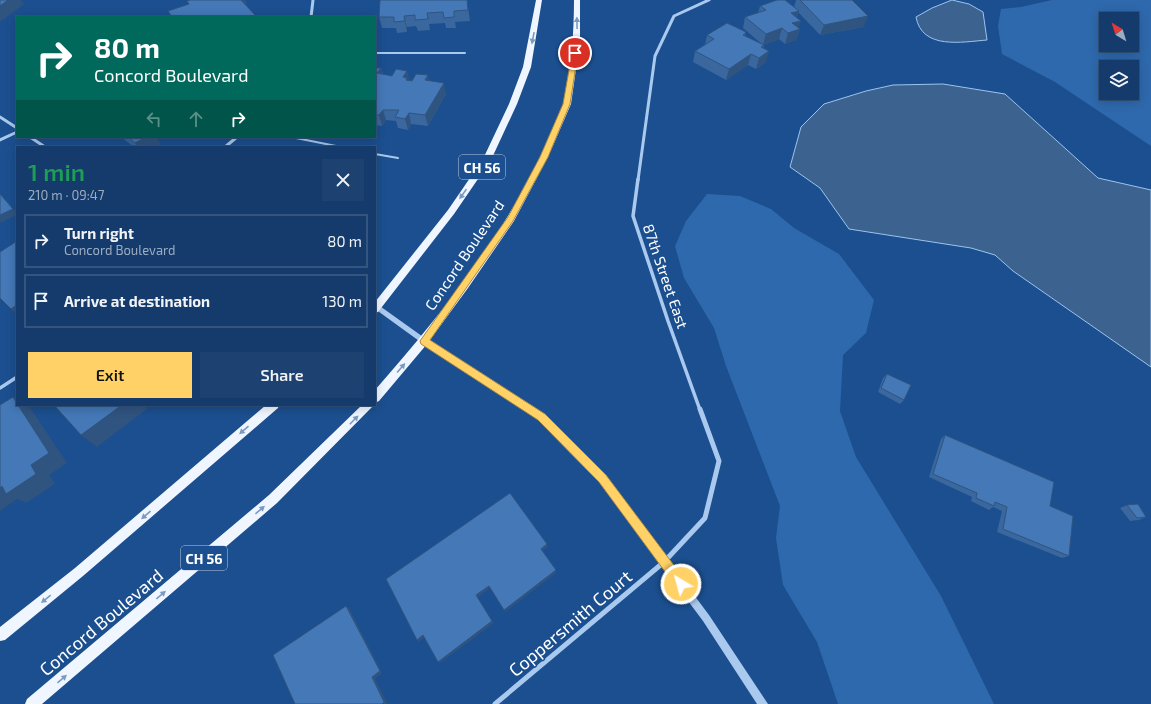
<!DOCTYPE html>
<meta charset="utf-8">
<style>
body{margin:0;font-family:"Exo 2",sans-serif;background:#1d4271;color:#f1f3f6;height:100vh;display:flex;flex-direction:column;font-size:15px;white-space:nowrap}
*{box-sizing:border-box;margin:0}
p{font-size:13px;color:#9dadc1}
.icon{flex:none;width:22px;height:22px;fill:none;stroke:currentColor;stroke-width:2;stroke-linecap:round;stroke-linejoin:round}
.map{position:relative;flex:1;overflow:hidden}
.sheet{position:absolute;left:16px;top:146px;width:360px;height:260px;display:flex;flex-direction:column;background:#143b6b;border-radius:0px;box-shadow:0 2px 10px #0003,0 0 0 1px #33557e}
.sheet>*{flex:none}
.top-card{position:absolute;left:16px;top:16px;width:360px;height:122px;border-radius:0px;box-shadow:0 2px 10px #0003,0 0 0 1px #33557e;background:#00695c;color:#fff;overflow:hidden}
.needle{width:26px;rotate:322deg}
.controls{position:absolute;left:1099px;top:12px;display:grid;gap:8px}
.controls a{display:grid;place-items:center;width:40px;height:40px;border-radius:0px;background:#143b6b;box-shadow:0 2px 10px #0003,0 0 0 1px #33557e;font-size:20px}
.pin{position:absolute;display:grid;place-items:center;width:34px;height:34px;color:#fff;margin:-17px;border:2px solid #fff;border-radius:50%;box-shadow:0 1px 4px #0007}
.me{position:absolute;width:44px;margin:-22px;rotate:323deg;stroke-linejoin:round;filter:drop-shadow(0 0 3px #0008)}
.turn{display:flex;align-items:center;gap:14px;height:84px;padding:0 12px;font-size:18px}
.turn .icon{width:52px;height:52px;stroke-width:2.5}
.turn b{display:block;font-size:28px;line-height:34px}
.lanes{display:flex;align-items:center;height:38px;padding:0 12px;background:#0003;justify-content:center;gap:20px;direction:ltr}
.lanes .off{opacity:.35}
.round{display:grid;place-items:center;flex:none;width:42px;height:42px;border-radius:0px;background:#1d4271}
.overview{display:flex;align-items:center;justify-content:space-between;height:68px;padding:0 12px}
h1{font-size:24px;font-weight:600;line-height:30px;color:#1e9e55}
.cta{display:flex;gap:8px;margin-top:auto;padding:8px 12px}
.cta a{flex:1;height:46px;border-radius:0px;background:#ffd166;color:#111;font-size:16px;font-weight:600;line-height:46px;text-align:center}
.cta a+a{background:#1d4271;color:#f1f3f6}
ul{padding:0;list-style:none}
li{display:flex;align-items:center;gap:12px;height:54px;margin:0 8px 6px;padding:0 4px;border:2px solid #33557e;border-radius:0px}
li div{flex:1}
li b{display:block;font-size:15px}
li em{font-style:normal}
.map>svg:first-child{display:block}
.green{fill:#2e69ad;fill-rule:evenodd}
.water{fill:#3c6290;stroke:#9cc4f0}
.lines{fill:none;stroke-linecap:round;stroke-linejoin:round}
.service{stroke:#a9c9ee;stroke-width:2}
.minor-far2{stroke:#a9c9ee;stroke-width:3}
.minor-far1{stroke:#a9c9ee;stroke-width:3.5}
.minor{stroke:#a9c9ee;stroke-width:5}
.tertiary{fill:#a9c9ee;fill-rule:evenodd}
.primary{fill:#f0f6ff;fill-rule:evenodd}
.wall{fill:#3a679d}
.shaded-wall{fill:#305480}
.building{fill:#4478b7;stroke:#305480}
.oneway{fill:#7b9ac1}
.route{fill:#ffd166;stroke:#a68842}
.labels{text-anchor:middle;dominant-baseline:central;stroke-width:3;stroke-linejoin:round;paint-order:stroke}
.shield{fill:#1b4f8f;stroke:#bbcadd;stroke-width:1}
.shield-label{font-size:14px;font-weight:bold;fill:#fff}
.street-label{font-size:15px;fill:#fff;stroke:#1b4f8f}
.near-street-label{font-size:18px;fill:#fff;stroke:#1b4f8f}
</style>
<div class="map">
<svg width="1151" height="704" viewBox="0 0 1151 704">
<rect width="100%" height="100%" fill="#1b4f8f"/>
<!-- green -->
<path class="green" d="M1052,0H1151V146L1055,82L1002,54L998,26L1001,9L1021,7ZM1106,19H1132V45H1106ZM1106,67H1132V93H1106Z
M707,194L740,196L771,209L794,228L839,254L874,300L866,333L843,355L840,411L856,457L941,596L994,704H838L817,642L783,585L776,538L780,506L726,366L714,328L684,278L675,246L686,221Z"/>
<!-- water -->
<path class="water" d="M952,0L969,4L983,12L987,40C962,42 922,50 916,17L932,8Z
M943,84L1005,94L1098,178L1151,190V367L1013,271L995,255L971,248L849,229L820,188L790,167L801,127L824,104L866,91L893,85Z"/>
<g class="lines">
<!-- service -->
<path class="service" d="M375,53H465
M291,137L341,147
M375,154L398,158"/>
<!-- minor-far2 -->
<path class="minor-far2" d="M311,17L313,0
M0,117L17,128
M30,137L45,147
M0,140L17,132
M225,147L237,137
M638,180L655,56L674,16L709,0"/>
<!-- minor-far1 -->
<path class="minor-far1" d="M638,179L633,216L668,321L700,410
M0,388L17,377"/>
<!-- minor -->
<path class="minor" d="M495,704L664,562L705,518L719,461L700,409"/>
<!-- tertiary -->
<path class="tertiary" d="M377,304L426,339L544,415L605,476L709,615L768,704H757L703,621L599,482L538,419L422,343L375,309V305Z"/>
<!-- primary -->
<path class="primary" d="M536,0H542L531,67L517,104L491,160L454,214L378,312L375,313V302L448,210L483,159L509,104L523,67Z
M574,0H580V41L571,104L548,157L514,221L468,288L427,344L379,401L375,403V390C439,317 506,234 546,144C551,131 560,117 564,102C571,69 574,35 574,0Z
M266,405H279L278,408L83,576L5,640L0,641V627L75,568Z
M362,405H374L277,503L42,704H25L27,699L269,495Z"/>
</g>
<!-- wall -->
<path class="wall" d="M467,0L470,21L455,22L456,28H446L445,23L429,24L430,30L418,31L416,26L407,27V32L397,33L396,28H382L379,17Z
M796,0H852L864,27L820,35L798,12L797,17L799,28L800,29L796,40L785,44L779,39L763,45L743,28L745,17L758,13L760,6L794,7Z
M746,32L745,36L764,45L763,49L766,62L756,69L748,65L726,80L693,62L695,51L705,45L707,35Z
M375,68H381L383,74L409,80L429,81L446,94L428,126L411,124L408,130L398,128L396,121L386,120L382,126L375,125Z
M121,137H158L156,138L160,144L154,147H134Z
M887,374L904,400L900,404L878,392L883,378Z
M945,435L1050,506L1069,556L1062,558L997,532L1002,511L993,507L989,510L971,501L972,497L929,477L941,439Z
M1127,505L1146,517L1139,520L1130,521L1120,508Z"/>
<!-- shaded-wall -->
<path class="shaded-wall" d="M8,0H21L24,4L0,22V6Z
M239,0H246L247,4L241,6Z
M799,11L796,21L791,13Z
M404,16L407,27V32L405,21Z
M868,16L864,27L820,35L824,25Z
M801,21L798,29H800L796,40L785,44L788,33L792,23Z
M782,28L779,39L763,45L766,34Z
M769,51L766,62L756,69L759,58Z
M751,54L748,65L726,80L729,69Z
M381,68L384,79L377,73Z
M407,71L410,82L407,85L403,77Z
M428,75L430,86L425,80Z
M444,83L446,94L428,126L425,115Z
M383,110L386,120L382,126L379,115Z
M409,113L411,124L408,130L405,119Z
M146,137H158L156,138L160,144L154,147H138L135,143Z
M375,182L377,187L375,190Z
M0,193L17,213V215L0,223Z
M17,305V314L11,309Z
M13,397L17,400V404Z
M18,405H25L31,409L67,463L49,475L55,484L26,503L17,499L0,511V488L31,465Z
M122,405H144L147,409L97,447L81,435Z
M547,544L548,547L541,552V549Z
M556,570V573L505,612L504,610Z
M489,586L490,588L477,598L476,595Z
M346,606L349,608L382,673L375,679L387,703L386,704H382Z
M492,621L494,623L440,663L438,662Z
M423,635L425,637L419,642L417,640Z"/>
<!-- building -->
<path class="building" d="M0,0H8L0,6Z
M190,0H241L255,15L251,17H172L168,11L189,4L187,1Z
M380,0H467L468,10L454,11V17L444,18L443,12L427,13L428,19L415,20V15L404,16L405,21L394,22V17H379Z
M777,0H785L799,11L791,13L801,21L792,23L800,29L788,33L782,28L766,34L745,17L766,10L760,6Z
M800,0H852L868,16L824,25Z
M727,23L746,32L743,35L764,45L761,47L769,51L759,58L751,54L729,69L695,51L714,39L707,35Z
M375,68H381L377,73L392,76L396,69L407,71L403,77L407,78L406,80L412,81L416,74L428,75L425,80L444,83L425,115L409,113L405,119L395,117L399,110H383L379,115H375Z
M128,137H146L135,143Z
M0,194L13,209L0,215Z
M17,241V305L11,309L0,298V252Z
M887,374L911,385L904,400L881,388Z
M13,397L17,404V405H18L49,453L31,465L36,474L6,494L2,486L0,488V405Z
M54,405H122L81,435Z
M945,435L1054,482L1050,506L1073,516L1069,556L1003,529L1007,507L995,502L994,506L976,498L977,493L933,474Z
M510,493L547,544L541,549L556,570L504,610L489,586L476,595L492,621L438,662L423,635L417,640L386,579Z
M1138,504L1146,517L1137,518L1127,505Z
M346,606L380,671L372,677L384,702L382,704H295L273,655Z"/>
<!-- one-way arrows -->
<defs><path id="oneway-solid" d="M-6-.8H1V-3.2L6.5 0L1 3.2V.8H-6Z"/></defs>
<g class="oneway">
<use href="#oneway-solid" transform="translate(577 23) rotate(-91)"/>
<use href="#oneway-solid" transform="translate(533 38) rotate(101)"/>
<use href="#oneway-solid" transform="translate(463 194) rotate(125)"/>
<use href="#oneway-solid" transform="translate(401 368) rotate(-49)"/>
<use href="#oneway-solid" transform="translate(354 420) rotate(-45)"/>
<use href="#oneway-solid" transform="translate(244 430) rotate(139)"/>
<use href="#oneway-solid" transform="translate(260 510) rotate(-40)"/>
<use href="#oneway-solid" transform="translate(146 515) rotate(139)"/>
<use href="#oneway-solid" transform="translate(161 595) rotate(-40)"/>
<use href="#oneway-solid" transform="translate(46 599) rotate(141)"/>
<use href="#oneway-solid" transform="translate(62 679) rotate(-40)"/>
</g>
<!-- route -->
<path class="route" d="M575,51L578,53L570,104L548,157L513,221L430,340L545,414L606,475L685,580L686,584L685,588L681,590L677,588L599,482L538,420L421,344L420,341L508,217L540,157L563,104L572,53Z"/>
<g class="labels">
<!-- shield labels -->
<g class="shield">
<rect x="459" y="155" width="46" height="24" rx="3"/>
<rect x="181" y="546" width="46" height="24" rx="3"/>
</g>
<g class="shield-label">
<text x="482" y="167">CH 56</text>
<text x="204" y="558">CH 56</text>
</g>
<!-- street labels -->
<g class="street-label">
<text transform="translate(464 255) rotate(-56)">Concord Boulevard</text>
<text transform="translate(666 276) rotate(71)">87th Street East</text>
</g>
<!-- near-street labels -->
<g class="near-street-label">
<text transform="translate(101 622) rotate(-40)">Concord Boulevard</text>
<text transform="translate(570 623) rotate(-40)">Coppersmith Court</text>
</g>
</g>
</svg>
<div class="controls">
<a><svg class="needle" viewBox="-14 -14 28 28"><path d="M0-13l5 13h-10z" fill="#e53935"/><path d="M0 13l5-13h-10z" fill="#9dadc1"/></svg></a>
<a><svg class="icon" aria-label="layers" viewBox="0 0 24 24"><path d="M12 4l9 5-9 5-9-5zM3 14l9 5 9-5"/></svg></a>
</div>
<div class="pin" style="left:575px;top:53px;background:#d93025"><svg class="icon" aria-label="arrive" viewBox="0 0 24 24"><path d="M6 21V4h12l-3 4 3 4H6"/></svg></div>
<svg class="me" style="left:681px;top:584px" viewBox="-20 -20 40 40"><circle r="17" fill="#ffd166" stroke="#fff" stroke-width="3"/><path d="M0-11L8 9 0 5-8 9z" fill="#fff"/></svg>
<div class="top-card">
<div class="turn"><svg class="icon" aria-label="right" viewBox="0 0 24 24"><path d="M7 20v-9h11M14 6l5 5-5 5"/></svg><div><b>80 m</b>Concord Boulevard</div></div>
<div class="lanes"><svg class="icon off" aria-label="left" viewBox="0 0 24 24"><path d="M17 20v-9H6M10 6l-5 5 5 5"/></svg><svg class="icon off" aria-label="ahead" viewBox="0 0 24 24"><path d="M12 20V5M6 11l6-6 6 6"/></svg><svg class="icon" aria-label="right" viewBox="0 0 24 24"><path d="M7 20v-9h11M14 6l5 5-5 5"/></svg></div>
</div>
<section class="sheet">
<div class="overview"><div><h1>1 min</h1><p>210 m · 09:47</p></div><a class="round"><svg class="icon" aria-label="close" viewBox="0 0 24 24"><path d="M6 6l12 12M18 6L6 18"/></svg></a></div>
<ul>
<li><svg class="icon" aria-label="right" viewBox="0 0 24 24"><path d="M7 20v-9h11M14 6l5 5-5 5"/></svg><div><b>Turn right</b><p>Concord Boulevard</p></div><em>80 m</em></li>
<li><svg class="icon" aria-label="arrive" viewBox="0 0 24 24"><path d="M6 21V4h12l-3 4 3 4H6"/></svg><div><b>Arrive at destination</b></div><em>130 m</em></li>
</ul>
<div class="cta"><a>Exit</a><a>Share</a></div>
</section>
</div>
